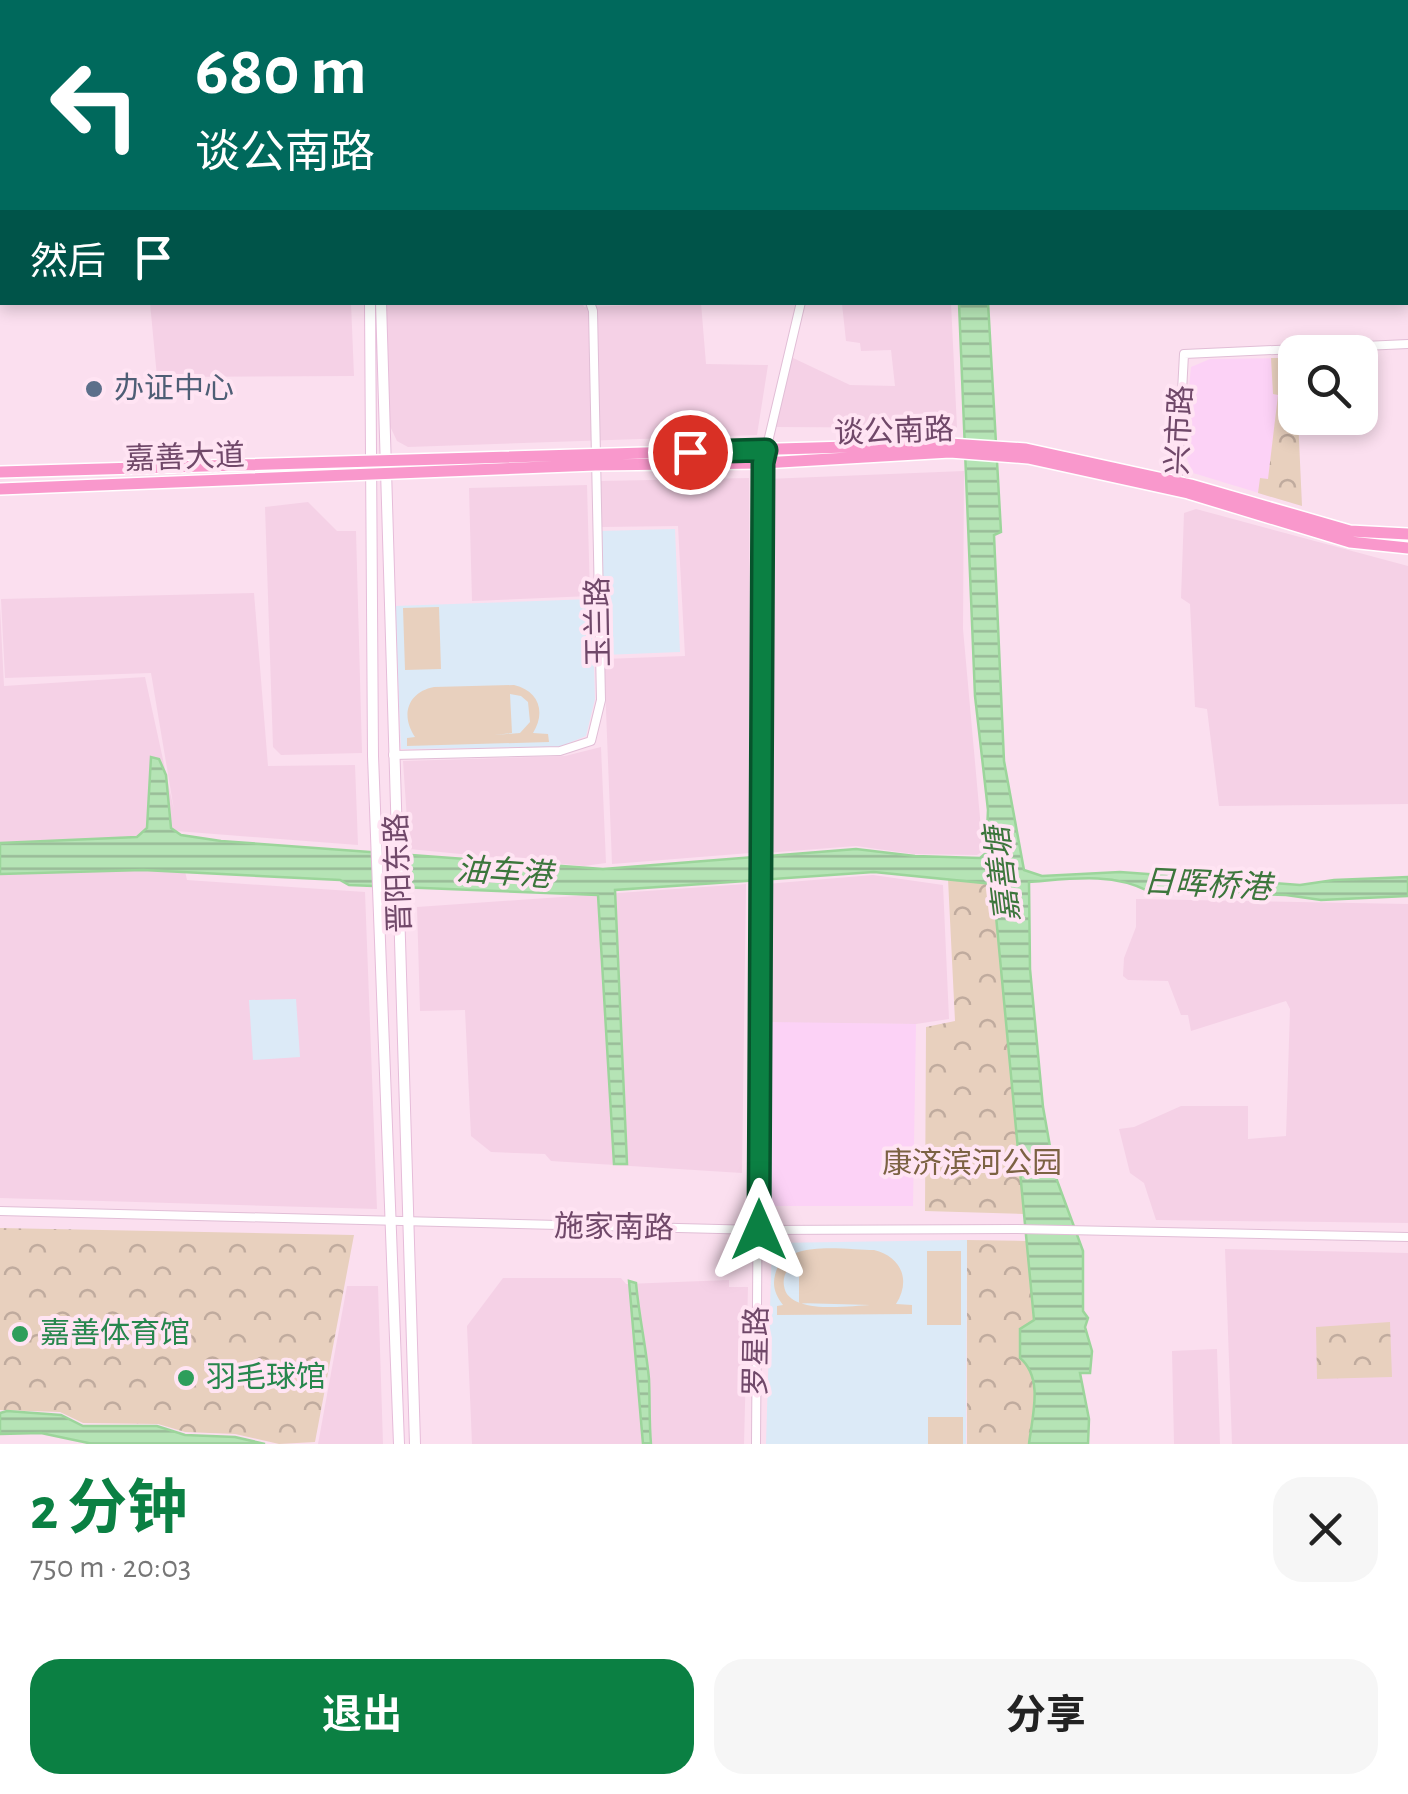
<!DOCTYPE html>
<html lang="zh">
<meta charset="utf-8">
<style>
body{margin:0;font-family:"Alegreya Sans","Noto Sans SC",sans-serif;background:#f6f6f6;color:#222;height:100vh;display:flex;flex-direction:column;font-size:38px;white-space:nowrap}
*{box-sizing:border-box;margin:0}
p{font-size:32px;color:#767676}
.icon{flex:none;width:55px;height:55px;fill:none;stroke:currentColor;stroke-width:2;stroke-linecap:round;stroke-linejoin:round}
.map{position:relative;height:1444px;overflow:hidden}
.details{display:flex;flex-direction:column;background:#fff;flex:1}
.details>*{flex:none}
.top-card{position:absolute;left:0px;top:0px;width:1410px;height:305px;box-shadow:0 5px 15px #0003;background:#00695c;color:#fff;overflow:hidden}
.controls{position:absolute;left:1278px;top:335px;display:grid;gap:20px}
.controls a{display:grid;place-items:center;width:100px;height:100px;border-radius:20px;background:#fff;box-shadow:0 5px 15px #0003;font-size:50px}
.pin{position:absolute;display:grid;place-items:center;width:85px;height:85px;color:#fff;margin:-42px;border:5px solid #fff;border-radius:50%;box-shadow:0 2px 10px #0007}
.me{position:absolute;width:110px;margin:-55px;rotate:0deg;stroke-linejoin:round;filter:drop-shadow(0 0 8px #0008)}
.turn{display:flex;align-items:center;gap:35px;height:210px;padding:0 30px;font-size:45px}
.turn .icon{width:130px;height:130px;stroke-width:2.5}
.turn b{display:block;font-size:70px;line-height:85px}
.then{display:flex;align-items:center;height:95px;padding:0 30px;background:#0003;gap:20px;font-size:38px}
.round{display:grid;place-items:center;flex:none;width:105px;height:105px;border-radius:30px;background:#f6f6f6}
.overview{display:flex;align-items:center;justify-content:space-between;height:170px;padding:0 30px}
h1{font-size:60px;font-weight:700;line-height:75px;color:#0b8043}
.cta{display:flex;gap:20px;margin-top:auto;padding:20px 30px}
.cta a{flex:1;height:115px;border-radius:30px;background:#0b8043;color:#fff;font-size:40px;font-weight:700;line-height:115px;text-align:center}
.cta a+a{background:#f6f6f6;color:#222}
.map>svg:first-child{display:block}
.residential{fill:#f5d1e6}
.commercial{fill:#fcd2f6}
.education{fill:#dceaf7}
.grass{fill:#e8d0be;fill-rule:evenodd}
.park{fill:url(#park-crowns)}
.water{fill:url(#water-rules);stroke:#9cd59b;stroke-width:2.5}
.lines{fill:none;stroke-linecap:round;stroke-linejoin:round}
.minor-casing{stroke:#e1bed6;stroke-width:10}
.secondary-casing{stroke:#e6bcd9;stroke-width:12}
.primary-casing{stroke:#fff;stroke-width:14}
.minor{stroke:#fff;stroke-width:8}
.secondary{stroke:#fff;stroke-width:10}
.primary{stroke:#f998cc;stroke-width:11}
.route-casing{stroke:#07532c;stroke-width:25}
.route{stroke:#0b8043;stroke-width:18}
.service-dot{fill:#5c6f8a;stroke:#ffe4f3;stroke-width:4}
.leisure-dot{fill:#2e9e5b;stroke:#ffe4f3;stroke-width:4}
.labels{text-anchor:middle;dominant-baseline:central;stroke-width:8;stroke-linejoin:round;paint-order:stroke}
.service-label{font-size:30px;fill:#4e5e75;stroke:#ffe4f3;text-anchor:start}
.street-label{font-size:30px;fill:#704869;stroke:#ffe4f3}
.park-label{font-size:30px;fill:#7c6243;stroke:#ffe4f3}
.leisure-label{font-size:30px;fill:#27864d;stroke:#ffe4f3;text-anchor:start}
.water-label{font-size:32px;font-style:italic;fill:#3c763c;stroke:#ffe4f3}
</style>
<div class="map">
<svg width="1408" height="1444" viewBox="0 0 1408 1444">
<defs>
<pattern id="park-crowns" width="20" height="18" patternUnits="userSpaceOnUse" patternTransform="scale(2.5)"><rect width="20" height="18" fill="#e8d0be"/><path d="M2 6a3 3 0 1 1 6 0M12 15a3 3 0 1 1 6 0" fill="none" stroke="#c0ab9e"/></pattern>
<pattern id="water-rules" width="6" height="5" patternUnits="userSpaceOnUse" patternTransform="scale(2.5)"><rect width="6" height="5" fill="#b5e4b5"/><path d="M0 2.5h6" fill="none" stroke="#98bb97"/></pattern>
</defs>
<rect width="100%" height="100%" fill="#fbdfef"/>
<!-- residential -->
<path class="residential" d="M582,302L584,307L701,303L706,364L768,365L757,435L408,447L397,441L389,424L386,303Z
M150,303H351L354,376L157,377Z
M811,303H951L957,428L775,427L791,357L850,385L895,386L891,350L861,351L860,343L846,341L842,304Z
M964,471L963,629L983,851L977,855L913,854L856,846L765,853L767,479Z
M749,478L750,853L612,864L604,659L685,656L678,526L602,527L601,481Z
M587,485L590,596L472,601L469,488Z
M308,502L337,531H356L362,753L281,755L273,747L265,507Z
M1196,509L1408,566V804L1219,806L1207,709L1195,707L1190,604L1181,598L1184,513Z
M254,593L268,766L355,765L358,845L176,831L187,880L365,892L377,1209L0,1198V608L4,686L145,677L174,810L151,673L5,678L1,599Z
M601,747L606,863L584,866L409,849L403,761L565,756Z
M873,875L943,885L949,1019L916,1024L764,1023L766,884Z
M746,884L742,1173L551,1161L545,1154L491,1152L471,1136L465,1010L420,1011L417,907Z
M1136,899L1408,904V1223L1156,1220L1144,1183L1130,1173L1119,1129L1134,1127L1181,1106H1248V1139L1286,1136L1290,1009L1286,1001L1191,1031L1188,1015H1181L1168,981L1128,980L1123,976L1124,958L1136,927Z
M1225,1249L1408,1253V1444H1232Z
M503,1278H621L626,1284L729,1280V1287H748L744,1444H472L467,1326Z
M347,1286H378L383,1444H318Z
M1217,1349L1220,1444H1174L1172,1351Z"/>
<!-- commercial -->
<path class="commercial" d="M1294,358L1302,506L1193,473L1186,457L1188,440L1184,439L1191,367L1210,359Z
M770,1022L916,1024L913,1206H770Z"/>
<!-- education -->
<path class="education" d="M0,0H295V2H2L0,111Z
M675,529L680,652L603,655L600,531Z
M592,599L595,699L586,736L559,747L401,749L395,606Z
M296,999L300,1057L253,1060L249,1000Z
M967,1240L966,1444H766L772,1243Z"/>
<!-- grass -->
<path class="grass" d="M439,607L441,669L405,670L403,608Z
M514,685C539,691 546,712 533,733L548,734L549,742L407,746V738L415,737C400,715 408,692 434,687ZM510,694L521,696L528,702L530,722L520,733L494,735L512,733Z
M874,1250C902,1257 911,1281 896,1304L912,1305V1314L777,1315V1306L783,1305C776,1296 772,1287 775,1275C783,1238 846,1250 874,1250ZM799,1261V1303L870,1305C848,1306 788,1315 784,1286C782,1274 789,1266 799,1261Z
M927,1251H961V1325H927Z
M928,1417H963V1444H928Z"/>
<!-- park -->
<path class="park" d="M1271,358H1294L1295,364V418H1298L1302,506L1258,493L1260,478L1268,479L1278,395L1273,394Z
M948,879L994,884L1024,1214L925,1211L926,1027L955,1021Z
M0,1228L354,1235L315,1442L279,1444L235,1434L185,1432L158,1424L83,1423L60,1412L0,1410Z
M967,1240L1027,1241L1034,1320L1020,1329V1358C1044,1378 1032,1417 1029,1444H967Z
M1390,1322L1392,1377L1317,1379L1316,1327Z"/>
<!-- water -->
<path class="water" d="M988,302L1001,532L994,535L1004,761L1024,870L1042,876L1120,872L1300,885L1334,880L1408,877V896L1321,900L1286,895L1148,891C1112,872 1069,879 1029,882L1030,969L1043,1107L1055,1175L1083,1251V1311L1088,1318L1085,1327L1092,1351L1090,1373H1080L1089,1419L1088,1444H1029C1032,1417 1044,1378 1020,1358V1329L1034,1320L993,884L874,872L615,890L627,1164H614L598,895L349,885L340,880L143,870L0,874V843L137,837L147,828L151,757L159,759L166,775L171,828L181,835L221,841L603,869L856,849L915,856L980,858L986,853L988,810L975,696L959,303Z
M629,1281L636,1283C639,1316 646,1347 649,1379C650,1401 649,1422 651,1444H643Z
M7,1411L61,1415L83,1426H157L185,1435L235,1437L265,1444H93L41,1433L0,1434V1413Z"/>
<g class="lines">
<defs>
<path id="minor" d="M558,0V2
M807,0V2
M1005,0V2
M1177,486L1184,354L1408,344
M393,755L560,751L591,741L601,700L593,311L590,302
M0,1211L759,1230L1017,1229L1408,1237
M756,1444L763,463L801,302"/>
<path id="secondary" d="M367,0V2
M381,2V0
M370,302L373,756L399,1444
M381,302L415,1444"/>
<path id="primary" d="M0,472L950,444L1026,449L1191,485L1350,531L1408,534
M0,489L595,465L763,463L950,452L1028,458L1188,493L1350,542L1408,548"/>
</defs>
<!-- minor casing -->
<use href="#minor" class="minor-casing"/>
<!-- secondary casing -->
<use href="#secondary" class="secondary-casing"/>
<!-- primary casing -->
<use href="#primary" class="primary-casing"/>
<!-- minor -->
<use href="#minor" class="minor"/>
<!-- secondary -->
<use href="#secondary" class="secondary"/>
<!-- primary -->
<use href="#primary" class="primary"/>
</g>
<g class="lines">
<defs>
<path id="route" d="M690,452L766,450L763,463L759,1230"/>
</defs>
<!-- route casing -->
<use href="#route" class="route-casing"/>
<!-- route -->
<use href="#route" class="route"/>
</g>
<!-- markers -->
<circle class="service-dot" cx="94" cy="389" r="10"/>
<g class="leisure-dot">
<circle cx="20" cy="1334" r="10"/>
<circle cx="186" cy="1378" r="10"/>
</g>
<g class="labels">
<!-- service labels -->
<g class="service-label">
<text x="114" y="389">办证中心</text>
</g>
<!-- street labels -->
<g class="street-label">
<text transform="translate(1180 430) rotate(-87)">兴市路</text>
<text transform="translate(894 432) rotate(-2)">谈公南路</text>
<text transform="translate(185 458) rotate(-2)">嘉善大道</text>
<text transform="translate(599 622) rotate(-91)">玉兰路</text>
<text transform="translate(399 873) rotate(-92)">晋阳东路</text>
<text transform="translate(614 1228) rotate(1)">施家南路</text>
<text transform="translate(757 1351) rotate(-89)">罗星路</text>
</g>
<!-- park labels -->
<g class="park-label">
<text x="972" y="1164">康济滨河公园</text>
</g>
<!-- leisure labels -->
<g class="leisure-label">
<text x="40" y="1334">嘉善体育馆</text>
<text x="206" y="1378">羽毛球馆</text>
</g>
<!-- water labels -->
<g class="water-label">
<text transform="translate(504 873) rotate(4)">油车港</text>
<text transform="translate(1003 874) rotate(-97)">嘉善塘</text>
<text transform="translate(1207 885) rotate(3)">日晖桥港</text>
</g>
</g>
</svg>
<div class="controls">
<a><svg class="icon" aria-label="search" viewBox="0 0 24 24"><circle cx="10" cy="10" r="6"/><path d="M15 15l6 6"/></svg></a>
</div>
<div class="pin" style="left:690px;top:452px;background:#d93025"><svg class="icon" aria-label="arrive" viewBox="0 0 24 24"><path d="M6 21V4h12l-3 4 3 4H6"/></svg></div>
<svg class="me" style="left:759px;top:1230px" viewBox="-20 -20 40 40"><path d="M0-17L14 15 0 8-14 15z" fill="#0b8043" stroke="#fff" stroke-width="4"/></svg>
<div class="top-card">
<div class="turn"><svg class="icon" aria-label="left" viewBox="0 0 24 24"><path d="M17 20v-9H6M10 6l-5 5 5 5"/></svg><div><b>680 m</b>谈公南路</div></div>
<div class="then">然后<svg class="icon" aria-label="arrive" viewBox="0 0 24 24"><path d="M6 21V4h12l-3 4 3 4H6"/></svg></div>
</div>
</div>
<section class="details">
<div class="overview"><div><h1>2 分钟</h1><p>750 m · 20:03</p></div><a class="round"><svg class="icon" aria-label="close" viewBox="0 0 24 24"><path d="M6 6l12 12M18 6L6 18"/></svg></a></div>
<div class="cta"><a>退出</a><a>分享</a></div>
</section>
